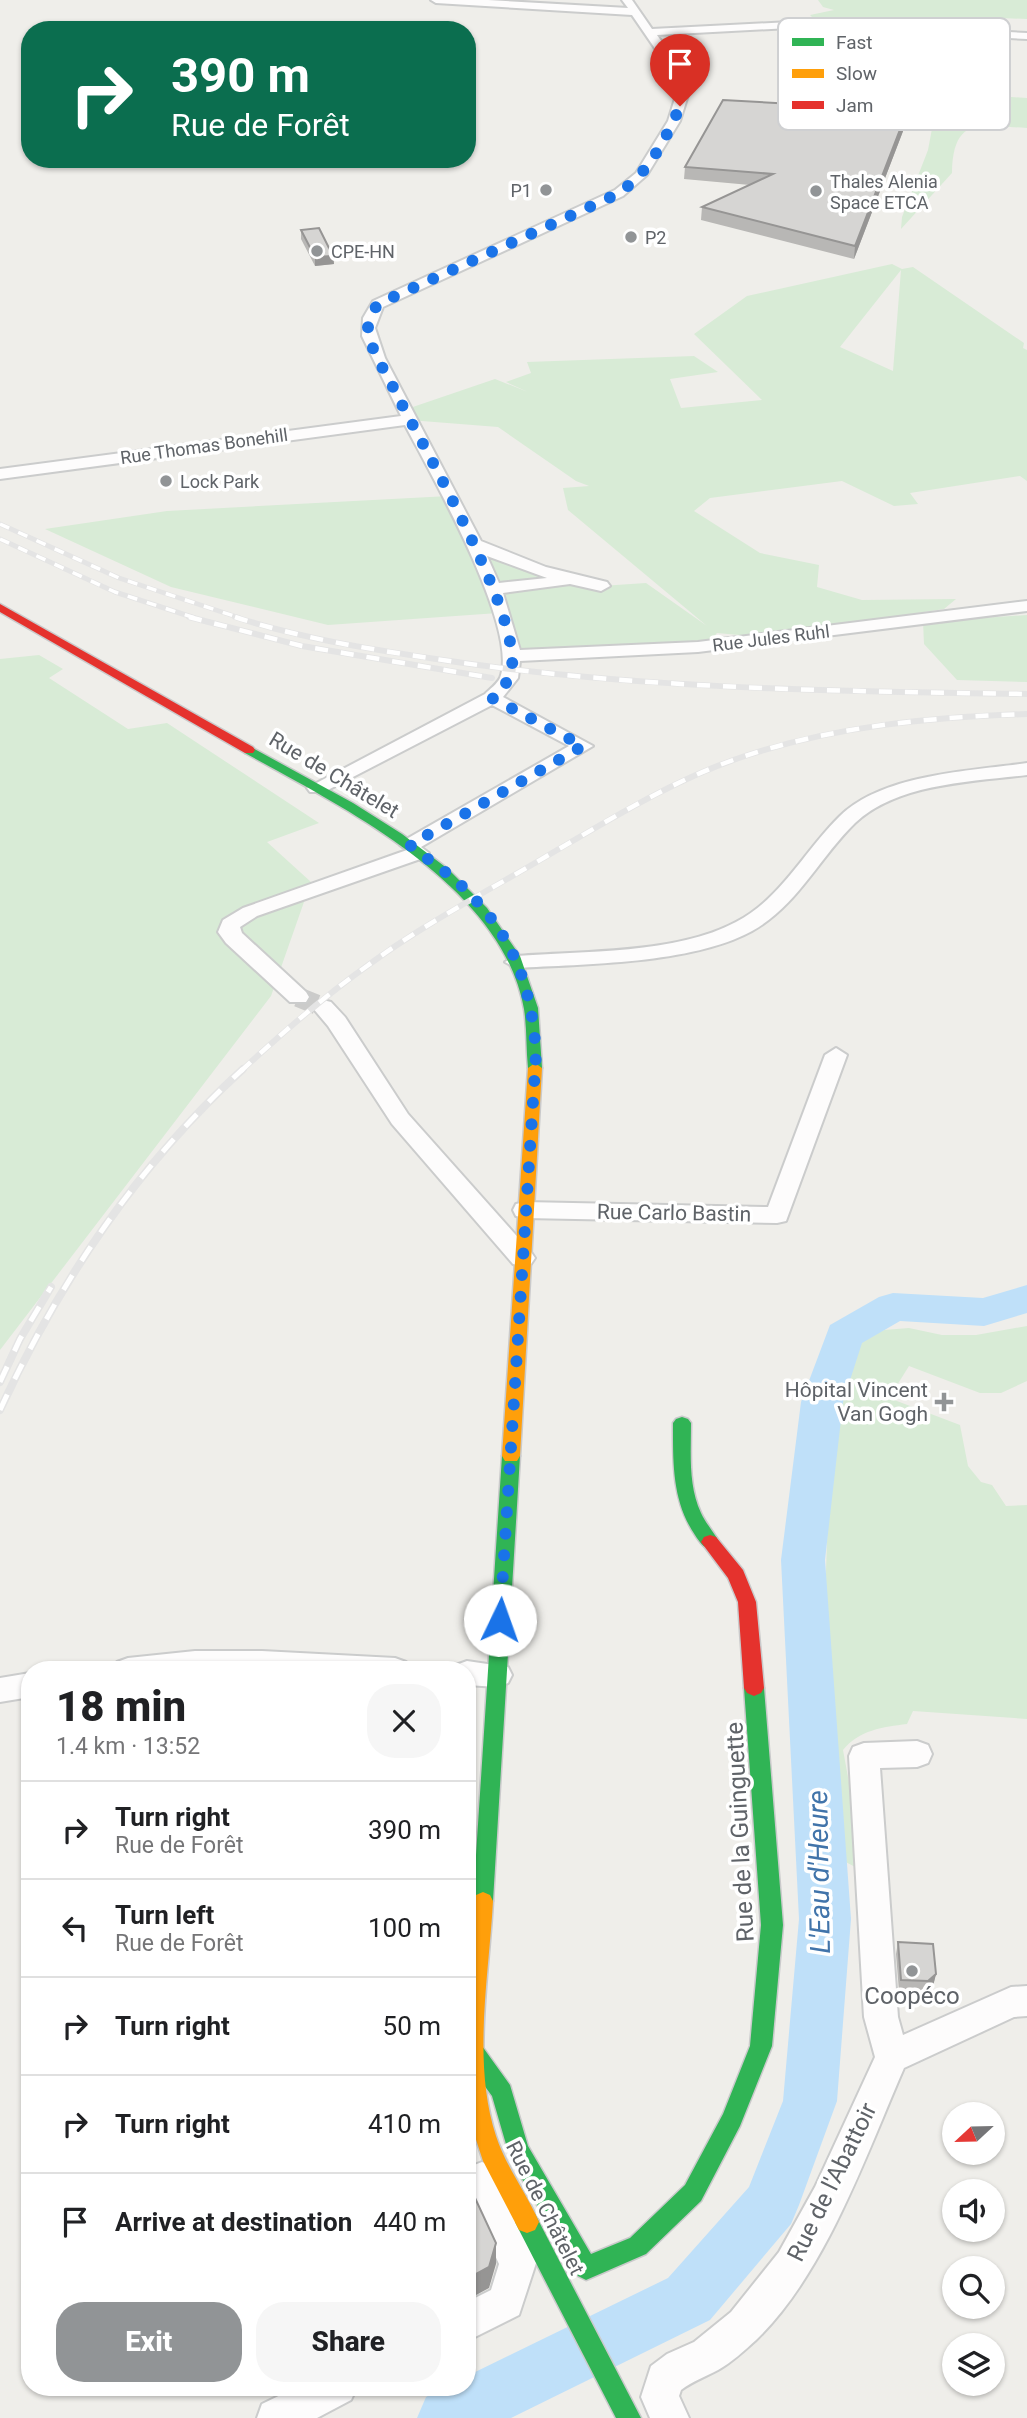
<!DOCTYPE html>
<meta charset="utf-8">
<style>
body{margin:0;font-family:Roboto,sans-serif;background:#f6f6f6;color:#202124;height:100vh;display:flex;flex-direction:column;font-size:26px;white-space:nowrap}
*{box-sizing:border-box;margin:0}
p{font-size:23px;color:#757577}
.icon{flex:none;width:38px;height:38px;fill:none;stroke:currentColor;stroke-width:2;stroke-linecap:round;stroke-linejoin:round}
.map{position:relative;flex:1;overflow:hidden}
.sheet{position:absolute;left:21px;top:1661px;width:455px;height:735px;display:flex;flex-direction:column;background:#fff;border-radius:28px;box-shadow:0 2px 5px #0004}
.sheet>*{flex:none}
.hud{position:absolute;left:21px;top:21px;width:455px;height:147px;border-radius:28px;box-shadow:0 2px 5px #0004;background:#0b6e4f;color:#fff;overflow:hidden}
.needle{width:46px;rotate:248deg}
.tools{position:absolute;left:942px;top:2102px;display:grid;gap:14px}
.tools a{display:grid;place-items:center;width:63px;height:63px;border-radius:50%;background:#fff;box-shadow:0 2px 5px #0004;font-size:35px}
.pin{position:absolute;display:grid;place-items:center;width:60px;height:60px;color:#fff;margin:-72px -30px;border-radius:50% 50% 50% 0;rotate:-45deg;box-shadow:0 0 7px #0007}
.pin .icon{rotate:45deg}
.me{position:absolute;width:77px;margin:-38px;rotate:3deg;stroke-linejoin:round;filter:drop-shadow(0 0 5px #0008)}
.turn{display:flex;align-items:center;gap:24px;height:147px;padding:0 35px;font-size:32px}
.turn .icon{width:91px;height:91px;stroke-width:2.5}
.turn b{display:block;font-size:49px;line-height:60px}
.round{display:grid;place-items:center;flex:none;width:74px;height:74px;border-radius:28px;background:#f6f6f6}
.summary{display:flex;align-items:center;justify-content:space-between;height:119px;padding:0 35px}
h1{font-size:42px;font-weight:800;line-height:52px}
.action{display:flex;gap:14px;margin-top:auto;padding:14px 35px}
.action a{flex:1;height:80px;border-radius:28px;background:#919496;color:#fff;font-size:28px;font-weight:800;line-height:80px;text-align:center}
.action a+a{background:#f6f6f6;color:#202124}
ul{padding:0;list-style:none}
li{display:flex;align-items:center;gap:21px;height:98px;padding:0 35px;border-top:2px solid #e0e0e0}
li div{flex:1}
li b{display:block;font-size:26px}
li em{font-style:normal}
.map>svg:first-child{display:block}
.green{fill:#d8ebd6;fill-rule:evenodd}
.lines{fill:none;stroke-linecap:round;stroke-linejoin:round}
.river{fill:#bfe0f9;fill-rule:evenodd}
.street-tunnel{stroke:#cbcbca;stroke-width:20;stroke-dasharray:20 10;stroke-linecap:butt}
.street-casing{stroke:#cbcccc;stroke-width:4}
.fast-casing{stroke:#cacacb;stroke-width:3}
.slow-casing{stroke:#cacacb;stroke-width:3}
.jam-casing{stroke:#cacacb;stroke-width:3}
.street{fill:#fdfcfc;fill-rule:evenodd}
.fast{fill:#30b455;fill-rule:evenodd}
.slow{fill:#ff9f0a;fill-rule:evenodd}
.jam{fill:#e5322d;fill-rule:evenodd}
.rail-far2-casing{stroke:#e4e4e4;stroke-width:5}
.rail-far1-casing{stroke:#e4e4e4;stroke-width:6}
.rail-casing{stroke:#e4e4e4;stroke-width:8}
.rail-far2{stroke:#fff;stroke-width:3.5;stroke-dasharray:10;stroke-linecap:butt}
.rail-far1{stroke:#fff;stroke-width:4.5;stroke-dasharray:13;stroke-linecap:butt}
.rail{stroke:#fff;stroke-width:5;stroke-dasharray:17;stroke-linecap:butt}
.wall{fill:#b8b7b5}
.shaded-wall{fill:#969594}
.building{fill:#d6d5d3;stroke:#969594;stroke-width:2}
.route{stroke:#1a73e8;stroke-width:12;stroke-dasharray:0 21.6}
.poi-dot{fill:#919496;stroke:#fff;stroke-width:2.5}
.labels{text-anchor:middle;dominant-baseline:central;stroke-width:7;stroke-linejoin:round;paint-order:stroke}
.far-poi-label{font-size:18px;fill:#5f6368;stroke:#fff;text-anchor:start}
.far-street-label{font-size:18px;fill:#5f6368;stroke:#fff}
.street-label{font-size:21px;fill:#5f6368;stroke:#fff}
.poi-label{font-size:21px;fill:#5f6368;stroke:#fff;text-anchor:end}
.near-street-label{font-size:24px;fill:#5f6368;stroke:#fff}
.near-poi-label{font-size:24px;fill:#5f6368;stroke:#fff}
.near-water-label{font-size:28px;font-style:italic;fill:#4174aa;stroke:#fff}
.key{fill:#fff;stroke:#cfd0d2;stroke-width:2}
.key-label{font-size:19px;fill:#5f6368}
</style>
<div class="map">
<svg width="1027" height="2418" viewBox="0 0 1027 2418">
<rect width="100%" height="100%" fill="#efeeea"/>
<!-- green -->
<path class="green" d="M818,0H1027V19L1001,18L1003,31L816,21L810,15L834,10L823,7Z
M920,33L996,37L998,96L1027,98V128C982,126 953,114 952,173L901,229L902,217L928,150L934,118L916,116L936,43L917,41Z
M892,264L902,269L913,267L1024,343L1023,348L1027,350V481L1020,476L910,493L918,504L894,506L842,481L710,498L694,511L760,553L819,565L817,587L862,600L956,599L944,609L761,637L717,633L706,646L513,656L498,613L328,625L171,587L45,529L167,511L449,496L478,553L601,586L646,583L707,626L568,510L563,488L589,486L576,481L498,427L409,420L404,410L495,379L528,392L506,382L531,373L527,362L694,356L718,372L670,379L681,408L762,400L694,334L747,296ZM901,270L893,371L840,347Z
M1027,615V682L957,680L924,644L923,622Z
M39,655L63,669L49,678L128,729L167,723L319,823L267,842L311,882L271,996L0,1350V659Z
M1027,1326V1381L1001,1393H980L909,1366L889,1398L960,1425L968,1466L981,1482L992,1485L1006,1506L1027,1505V1719L913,1711L907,1724C883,1727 859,1730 843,1750L858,1831L859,1869L840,1859L825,1708L824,1627L831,1429L837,1372L855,1344L884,1330L909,1328L942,1335H976Z"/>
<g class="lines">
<!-- river -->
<path class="river" d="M1027,1285V1313L984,1326L900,1321L862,1343L843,1402L825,1560L851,1919L837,2101L799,2205L791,2224L710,2320L511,2418H417L426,2397L445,2387H467V2376L668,2278L749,2187L783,2101L799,1919L781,1560L801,1402L830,1325L879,1297L893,1293L983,1298Z"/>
<!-- street-tunnel -->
<path class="street-tunnel" d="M298,997L323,1007"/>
<defs>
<path id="street" d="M431,0H488L628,8L622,0H632L652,29L809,21L1027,33V39L809,27L657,35L679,66L689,92L680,121L647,175L623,196L383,307L375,328L385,358L481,541L546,567L607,582L610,586L601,591L570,584L503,593L520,650L698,642L1027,601V611L698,652L520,661L518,678L503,697L593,746L421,847L429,853L426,857L257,916L240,927L242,933L306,992L309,997L306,1002H290L226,943L218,932L223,920L243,908L407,850L400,845L403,841L569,746L492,705L324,792H310L307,788L485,694C490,689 497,684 500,678C520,629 430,473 405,425L0,479V469L401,416L362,336L363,318L373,301L615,190L636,173L668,121L677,92L667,66L632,15L436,3ZM487,556L547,578L499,583Z
M1027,763V775C972,782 898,783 855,823C819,858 797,906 752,931C692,964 585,964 516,968L505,962L516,956C582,951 677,954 736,922C781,899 805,850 840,816C883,774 970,771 1027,763Z
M323,1000L331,1002L345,1017L408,1114L531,1252L535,1258L531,1264L522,1266L513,1264L392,1124L328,1026L312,1007Z
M836,1048L847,1055L786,1221L777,1223L525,1218L516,1216L513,1210L516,1204L525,1202L768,1207L825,1055Z
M195,1651H262L395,1658L406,1662L410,1670H113L117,1662L128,1658Z
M467,1661L508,1667L512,1675L508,1683L497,1687L467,1685V1670H454L456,1665Z
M30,1673V1697L0,1702V1678Z
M917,1741L928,1745L932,1754L928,1763L917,1767L880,1768L898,2017L903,2035L1011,1987L1027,1986V2016L1014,2017L904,2068C866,2155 825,2274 756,2340C745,2350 731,2363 718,2370C705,2377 693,2381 681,2390L679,2396L689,2418H650L641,2397L651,2366L667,2354L694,2342L731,2312L779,2252L815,2187L875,2057L864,2017L849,1756L853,1747L864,1743Z
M482,2162L495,2167L500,2187L536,2263L519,2315L467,2341V2302L491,2290L499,2264L467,2195L469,2167Z
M297,2387H357L351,2400L317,2418H257L262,2404Z"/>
<path id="fast" d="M249,746L353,803L402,834L448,869L487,908L520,956L538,1008L542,1068L540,1071L535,1073L528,1068C526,1049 527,1028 524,1009C502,885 344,808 245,753V747Z
M682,1417L688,1419L691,1423C691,1453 688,1485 701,1513C706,1524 714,1532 719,1542L716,1547C705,1551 701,1544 695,1535C672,1501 673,1463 673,1423L676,1419Z
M511,1450L517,1451L520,1456L493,1901L490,1907L483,1910L476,1907L473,1901L502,1456L505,1451Z
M754,1680L761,1683L764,1688L783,1925L772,2046L740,2126L701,2201L646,2254L586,2280L578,2276L510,2158L492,2096L467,2062V2045L474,2043L482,2046L510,2085L528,2146L591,2254L630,2238L685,2185L723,2114L750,2046L761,1925L744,1688L747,1683Z
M527,2211L535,2214L641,2418H616L519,2230L515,2222L519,2214Z"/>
<path id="slow" d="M535,1063L542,1068L520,1456L517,1461H505L502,1456L528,1068Z
M483,1892L490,1895L493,1901C489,1976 472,2062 496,2136C506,2167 526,2192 539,2222L535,2230L527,2233L519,2230L483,2161L467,2112V1968L473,1901L476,1895Z"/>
<path id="jam" d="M0,604L253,747L255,750L253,753H245L0,612Z
M710,1535L716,1537L743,1570L756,1602L764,1688L761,1693L754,1696L747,1693L744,1688L738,1602L728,1578L701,1542L704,1537Z"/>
</defs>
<!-- street casing -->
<use href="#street" class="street-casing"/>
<!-- fast casing -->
<use href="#fast" class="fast-casing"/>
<!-- slow casing -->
<use href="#slow" class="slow-casing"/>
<!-- jam casing -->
<use href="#jam" class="jam-casing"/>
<!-- street -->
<use href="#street" class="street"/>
<!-- fast -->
<use href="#fast" class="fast"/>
<!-- slow -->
<use href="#slow" class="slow"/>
<!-- jam -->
<use href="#jam" class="jam"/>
<defs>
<path id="rail-far2" d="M0,524L119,578L240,618
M0,539L115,592L195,618"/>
<path id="rail-far1" d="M189,617L302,646L492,678
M235,617C299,638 369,649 436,659C632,689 830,691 1027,694
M241,1071C281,1034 322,998 367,966C425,923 490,890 552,853C614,817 677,778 745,756C836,726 932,717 1027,714"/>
<path id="rail" d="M0,1382L20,1339L51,1287
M0,1410C60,1280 137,1166 243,1069"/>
</defs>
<!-- rail-far2 casing -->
<use href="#rail-far2" class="rail-far2-casing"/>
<!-- rail-far1 casing -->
<use href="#rail-far1" class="rail-far1-casing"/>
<!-- rail casing -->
<use href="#rail" class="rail-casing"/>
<!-- rail-far2 -->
<use href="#rail-far2" class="rail-far2"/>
<!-- rail-far1 -->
<use href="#rail-far1" class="rail-far1"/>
<!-- rail -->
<use href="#rail" class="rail"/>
</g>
<!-- wall -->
<path class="wall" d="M899,110V113L905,126L854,259L701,220L702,207L750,185L684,179L685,167Z
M301,230L333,256L334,264L315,266L301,239Z
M898,1942L936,1974L933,1986L925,1993L899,1991L896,1954Z"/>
<!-- shaded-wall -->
<path class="shaded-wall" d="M906,114L905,126L854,259L855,246Z
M333,256L334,264L315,266V257Z
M936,1974L933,1986L925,1993L928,1981Z
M496,2243V2264L489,2288L467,2300V2279Z"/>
<!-- building -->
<path class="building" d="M723,100L899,110L898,113L906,114L855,246L702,207L773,174L685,167Z
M319,228L333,256L315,257L301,230Z
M898,1942L933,1944L936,1974L928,1981L901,1980Z
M467,2185H469L496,2243L489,2267L467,2279Z"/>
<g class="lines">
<!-- route -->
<path class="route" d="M500,1620L536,1054C532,991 516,940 469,893C452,875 429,861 410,845L583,746L492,698C497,692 506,685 509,678C533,632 417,437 393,387C384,369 369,348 368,328C368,319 373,311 378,304L609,198C645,181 665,141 680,106"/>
</g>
<!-- markers -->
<g class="poi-dot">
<circle cx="546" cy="190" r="7"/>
<circle cx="816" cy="191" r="7"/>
<circle cx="631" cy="237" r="7"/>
<circle cx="317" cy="251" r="7"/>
<circle cx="166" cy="481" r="7"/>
<path d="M940.5 1391.5h7v7h7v7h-7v7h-7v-7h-7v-7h7z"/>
<circle cx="912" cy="1971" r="7"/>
</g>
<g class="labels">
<!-- far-poi labels -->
<g class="far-poi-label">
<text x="830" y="181">Thales Alenia<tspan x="830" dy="21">Space ETCA</tspan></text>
<text x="532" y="190" text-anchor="end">P1</text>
<text x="645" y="237">P2</text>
<text x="331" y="251">CPE-HN</text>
<text x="180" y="481">Lock Park</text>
</g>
<!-- far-street labels -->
<g class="far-street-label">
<text transform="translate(204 446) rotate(-8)">Rue Thomas Bonehill</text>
<text transform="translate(771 638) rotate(-7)">Rue Jules Ruhl</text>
</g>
<!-- street labels -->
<g class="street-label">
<text transform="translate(334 775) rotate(31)">Rue de Châtelet</text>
<text transform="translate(674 1213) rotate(1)">Rue Carlo Bastin</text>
<text transform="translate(545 2208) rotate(63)">Rue de Châtelet</text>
</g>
<!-- poi labels -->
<g class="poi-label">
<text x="928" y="1390">Hôpital Vincent<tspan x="928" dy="24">Van Gogh</tspan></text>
</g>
<!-- near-street labels -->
<g class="near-street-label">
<text transform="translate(740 1832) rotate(-93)">Rue de la Guinguette</text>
<text transform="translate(832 2182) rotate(-64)">Rue de l'Abattoir</text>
</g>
<!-- near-poi labels -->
<g class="near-poi-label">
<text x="912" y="1996">Coopéco</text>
</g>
<!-- near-water labels -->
<g class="near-water-label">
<text transform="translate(819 1872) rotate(-91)">L'Eau d'Heure</text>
</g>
</g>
<!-- legend -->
<rect x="778" y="18" width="232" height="112" rx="10" class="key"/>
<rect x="792" y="38" width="32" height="8" fill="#30b455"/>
<rect x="792" y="69" width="32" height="9" fill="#ff9f0a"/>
<rect x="792" y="101" width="32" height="8" fill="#e5322d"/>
<g class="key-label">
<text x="836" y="49">Fast</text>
<text x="836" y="80">Slow</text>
<text x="836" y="112">Jam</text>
</g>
</svg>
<div class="tools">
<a><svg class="needle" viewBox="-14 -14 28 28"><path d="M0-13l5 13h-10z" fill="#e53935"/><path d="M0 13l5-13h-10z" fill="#757577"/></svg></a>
<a><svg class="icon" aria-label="sound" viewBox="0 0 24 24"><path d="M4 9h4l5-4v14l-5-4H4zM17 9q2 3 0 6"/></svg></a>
<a><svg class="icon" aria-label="search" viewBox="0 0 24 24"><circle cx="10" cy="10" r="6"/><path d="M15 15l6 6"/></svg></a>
<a><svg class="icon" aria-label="layers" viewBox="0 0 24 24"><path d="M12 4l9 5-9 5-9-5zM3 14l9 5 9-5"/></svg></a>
</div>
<div class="pin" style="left:680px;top:106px;background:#d93025"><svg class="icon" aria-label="arrive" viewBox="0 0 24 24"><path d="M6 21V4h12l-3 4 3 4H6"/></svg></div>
<svg class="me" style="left:500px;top:1620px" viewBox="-20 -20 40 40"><circle r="19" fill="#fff"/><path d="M0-13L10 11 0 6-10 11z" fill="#1a73e8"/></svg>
<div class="hud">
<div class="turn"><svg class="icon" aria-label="right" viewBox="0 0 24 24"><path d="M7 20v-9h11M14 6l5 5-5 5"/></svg><div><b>390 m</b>Rue de Forêt</div></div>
</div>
<section class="sheet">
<div class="summary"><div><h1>18 min</h1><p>1.4 km · 13:52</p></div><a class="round"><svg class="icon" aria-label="close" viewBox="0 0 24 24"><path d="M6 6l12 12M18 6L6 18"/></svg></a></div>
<ul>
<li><svg class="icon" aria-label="right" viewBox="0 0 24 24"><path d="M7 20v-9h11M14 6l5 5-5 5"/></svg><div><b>Turn right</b><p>Rue de Forêt</p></div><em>390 m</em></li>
<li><svg class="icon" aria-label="left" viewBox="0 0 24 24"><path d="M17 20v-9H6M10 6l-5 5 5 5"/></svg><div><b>Turn left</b><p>Rue de Forêt</p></div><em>100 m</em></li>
<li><svg class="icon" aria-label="right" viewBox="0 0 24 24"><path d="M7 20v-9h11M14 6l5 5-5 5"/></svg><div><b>Turn right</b></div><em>50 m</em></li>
<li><svg class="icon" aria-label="right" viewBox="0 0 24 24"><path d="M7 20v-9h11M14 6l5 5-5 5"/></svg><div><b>Turn right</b></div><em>410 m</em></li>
<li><svg class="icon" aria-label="arrive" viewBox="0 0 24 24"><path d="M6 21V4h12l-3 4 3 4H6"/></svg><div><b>Arrive at destination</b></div><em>440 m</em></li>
</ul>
<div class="action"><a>Exit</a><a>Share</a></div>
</section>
</div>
